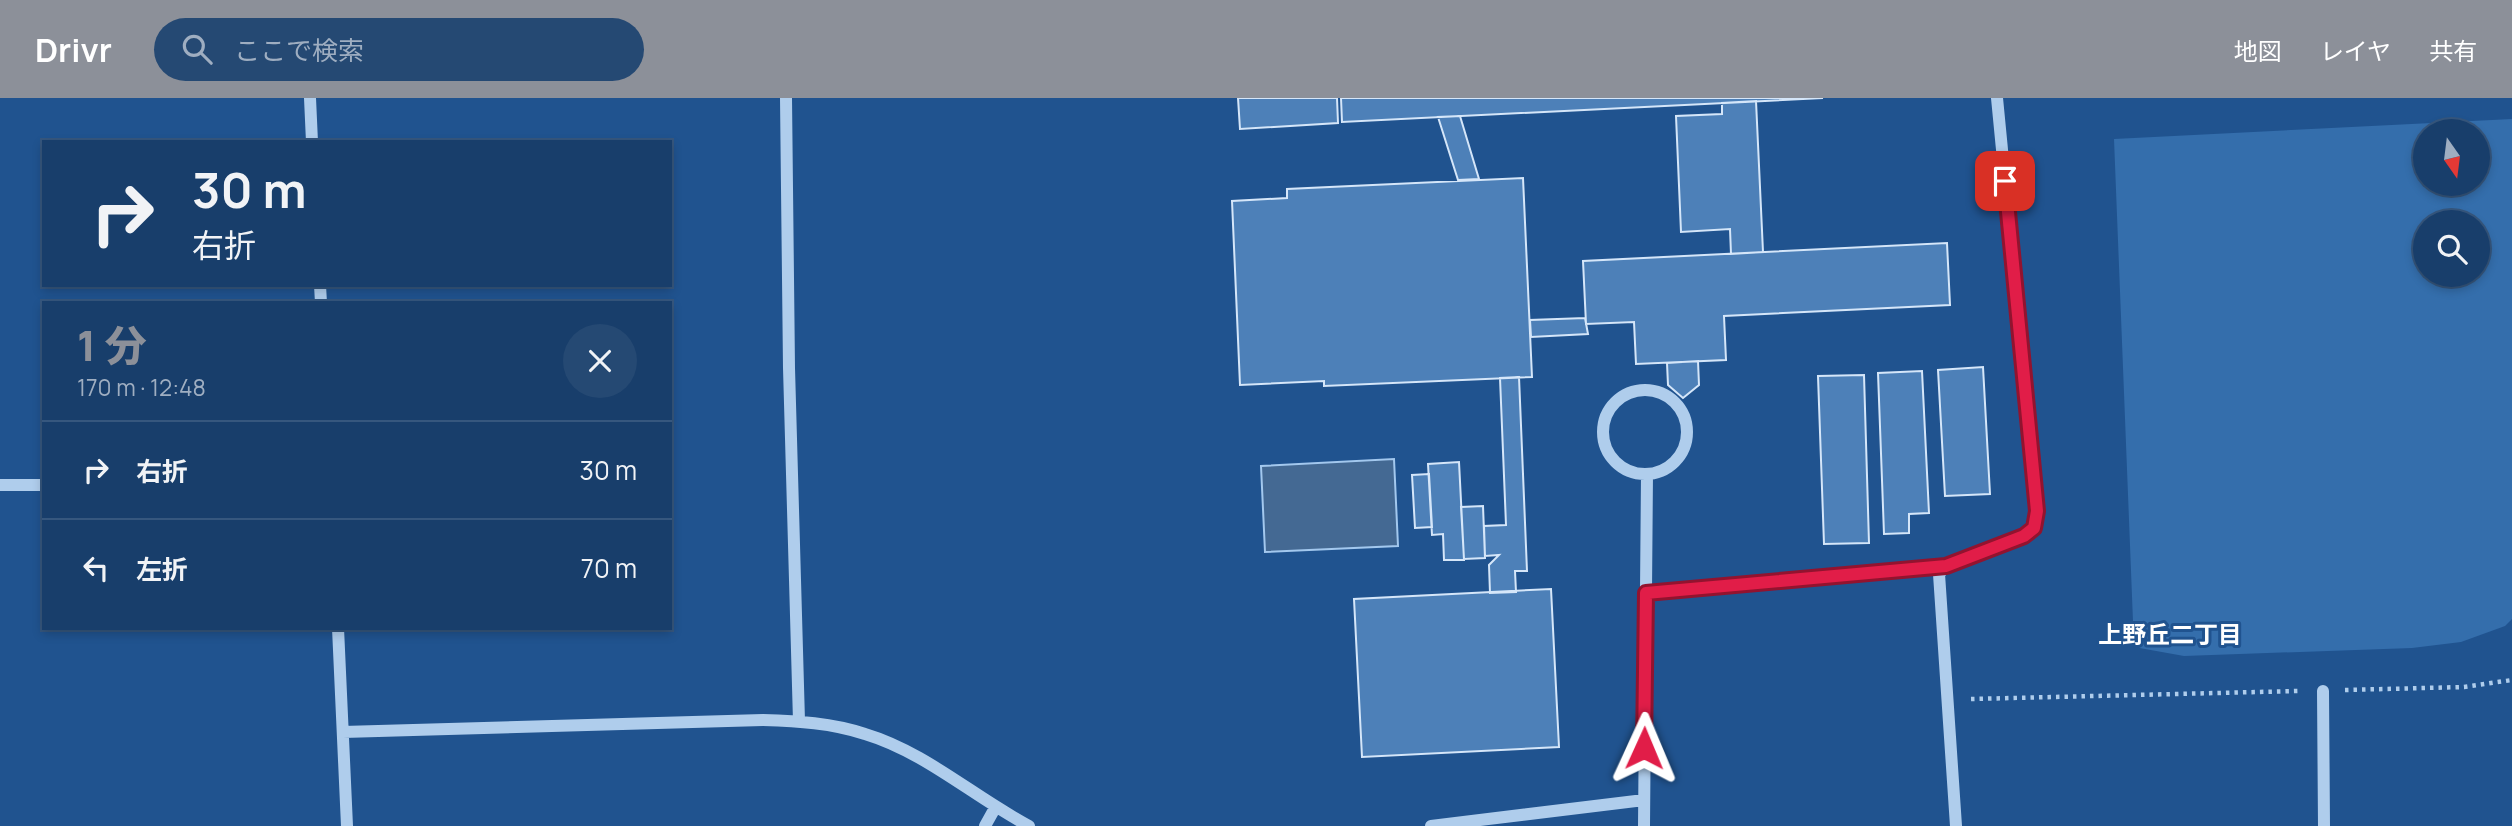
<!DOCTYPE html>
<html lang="ja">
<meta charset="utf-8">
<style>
body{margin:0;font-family:Manrope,"Noto Sans JP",sans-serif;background:#254973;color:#f1f3f6;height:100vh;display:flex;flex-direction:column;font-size:26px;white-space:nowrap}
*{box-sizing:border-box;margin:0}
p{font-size:23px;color:#9faec1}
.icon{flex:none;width:38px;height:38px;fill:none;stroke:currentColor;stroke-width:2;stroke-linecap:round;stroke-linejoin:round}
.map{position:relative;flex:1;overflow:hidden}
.details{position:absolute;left:42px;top:203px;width:630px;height:329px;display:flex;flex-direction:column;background:#183e6b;border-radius:0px;box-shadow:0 4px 10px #0003,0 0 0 2px #36577e}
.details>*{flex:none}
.guide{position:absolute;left:42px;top:42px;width:630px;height:147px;border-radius:0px;box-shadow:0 4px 10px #0003,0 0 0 2px #36577e;background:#183e6b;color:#f1f3f6;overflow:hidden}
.needle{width:46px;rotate:166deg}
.buttons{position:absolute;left:2413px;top:21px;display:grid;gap:14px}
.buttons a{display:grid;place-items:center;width:77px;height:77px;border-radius:50%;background:#183e6b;box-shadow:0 4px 10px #0003,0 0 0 2px #36577e;font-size:35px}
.pin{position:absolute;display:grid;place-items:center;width:60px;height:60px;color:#fff;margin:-30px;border-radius:14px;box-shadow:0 4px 10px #0006}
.me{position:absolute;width:77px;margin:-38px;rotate:1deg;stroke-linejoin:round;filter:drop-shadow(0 0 5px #0008)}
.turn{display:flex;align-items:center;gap:24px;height:147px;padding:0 35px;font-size:32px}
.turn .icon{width:91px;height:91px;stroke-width:2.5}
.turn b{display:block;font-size:49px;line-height:60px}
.round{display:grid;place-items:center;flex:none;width:74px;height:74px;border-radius:37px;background:#254973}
.summary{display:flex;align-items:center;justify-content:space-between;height:119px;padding:0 35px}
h1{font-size:42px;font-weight:800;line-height:52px;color:#8c9099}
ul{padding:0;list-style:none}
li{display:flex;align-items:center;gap:21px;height:98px;padding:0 35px;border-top:2px solid #36577e}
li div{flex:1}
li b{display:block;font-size:26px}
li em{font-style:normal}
header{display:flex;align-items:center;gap:42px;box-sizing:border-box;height:98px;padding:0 35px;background:#8c9099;color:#fff}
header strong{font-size:33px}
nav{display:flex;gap:38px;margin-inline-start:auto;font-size:24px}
.search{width:490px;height:63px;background:#254973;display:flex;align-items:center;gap:18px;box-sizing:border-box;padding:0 24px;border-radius:38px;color:#9faec1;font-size:26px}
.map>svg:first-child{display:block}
.green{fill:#346eac;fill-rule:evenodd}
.water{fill:#446993;stroke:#a3c8ee;stroke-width:2}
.building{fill:#4d80b8;stroke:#d5e6f9;stroke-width:2}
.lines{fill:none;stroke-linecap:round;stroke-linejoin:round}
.path{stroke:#afcdec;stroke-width:4.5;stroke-dasharray:3.5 5;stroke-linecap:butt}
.minor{stroke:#afcdec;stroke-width:12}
.route-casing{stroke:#92132f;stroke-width:18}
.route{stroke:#e11d48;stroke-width:12}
.labels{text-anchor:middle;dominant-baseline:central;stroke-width:6;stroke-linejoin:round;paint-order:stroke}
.neighbourhood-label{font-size:24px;font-weight:bold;fill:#fff;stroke:#20538f}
</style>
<header>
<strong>Drivr</strong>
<div class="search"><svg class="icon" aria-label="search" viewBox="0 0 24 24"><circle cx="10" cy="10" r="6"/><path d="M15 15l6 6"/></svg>ここで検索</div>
<nav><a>地図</a><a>レイヤ</a><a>共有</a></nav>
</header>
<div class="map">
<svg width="2512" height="728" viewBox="0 0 2512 728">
<rect width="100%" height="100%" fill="#20538f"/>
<!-- green -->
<path class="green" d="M2512,21V521L2505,528L2461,544L2412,550L2184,558L2134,549L2114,41ZM2426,33H2478V86H2426ZM2426,124H2478V177H2426Z"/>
<!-- water -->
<path class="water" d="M1394,361L1398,448L1265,454L1261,368Z"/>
<!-- building -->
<path class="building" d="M1238,0H1337L1338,25L1240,31Z
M1341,0H1823L1342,24Z
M1756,3L1763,154L1731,156L1730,131L1681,134L1676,18L1722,16V5Z
M1460,18L1479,81L1458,82L1438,19Z
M1523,80L1532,279L1324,288V283L1240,287L1232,103L1287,100V91Z
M1947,145L1950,207L1724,218L1726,262L1636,266L1634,224L1586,226L1583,163Z
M1585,220L1588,236L1531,239L1530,222Z
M1698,263L1699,287L1683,300L1668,287L1667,265Z
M1983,269L1990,396L1945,398L1938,272Z
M1922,273L1929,415L1909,416V435L1884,436L1878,275Z
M1864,277L1869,445L1824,446L1818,278Z
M1519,279L1527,473H1515L1516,494L1490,495L1489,467L1499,457L1485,458L1484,428L1506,427L1500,280Z
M1459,364L1464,462H1444L1443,436L1432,437L1428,366Z
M1429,376L1432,429L1415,430L1412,377Z
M1483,408L1485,460L1464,461L1461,409Z
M1551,491L1559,649L1362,659L1354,501Z"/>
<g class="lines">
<!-- path -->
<path class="path" d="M2345,592L2464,589L2512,582
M1971,601L2298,593"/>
<!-- minor -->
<path class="minor" d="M310,0L312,44
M786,0L789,270L799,623
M320,187L321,205
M1603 334a42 42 0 1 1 84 0a42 42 0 1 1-84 0Z
M0,387H44
M1646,495L1946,468
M338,530L347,728
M2323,593L2324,728
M343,634L763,622C797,623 832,625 865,636C925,654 974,699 1029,728
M985,728L995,710
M1431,728L1644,702
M1644,728L1647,376
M1956,728L1939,476L1946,468L2023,438L2034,430L2037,413L1997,0"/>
</g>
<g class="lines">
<defs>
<path id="route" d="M1644,650L1646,495L1946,468L2024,438L2034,430L2037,413L2005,83"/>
</defs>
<!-- route casing -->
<use href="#route" class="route-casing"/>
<!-- route -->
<use href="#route" class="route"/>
</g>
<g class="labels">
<!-- neighbourhood labels -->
<g class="neighbourhood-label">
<text x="2170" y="535">上野丘二丁目</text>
</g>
</g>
</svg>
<div class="buttons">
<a><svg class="needle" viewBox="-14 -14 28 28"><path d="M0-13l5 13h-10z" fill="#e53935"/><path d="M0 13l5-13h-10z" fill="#9faec1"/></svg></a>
<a><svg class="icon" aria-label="search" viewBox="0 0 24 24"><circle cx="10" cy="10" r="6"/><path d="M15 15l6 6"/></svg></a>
</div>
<div class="pin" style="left:2005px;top:83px;background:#d93025"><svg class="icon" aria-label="arrive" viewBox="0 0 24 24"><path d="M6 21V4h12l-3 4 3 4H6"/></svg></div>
<svg class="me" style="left:1644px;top:650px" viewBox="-20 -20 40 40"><path d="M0-17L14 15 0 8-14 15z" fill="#e11d48" stroke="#fff" stroke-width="4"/></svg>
<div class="guide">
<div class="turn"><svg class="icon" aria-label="right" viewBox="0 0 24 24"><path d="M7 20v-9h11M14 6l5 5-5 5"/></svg><div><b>30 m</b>右折</div></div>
</div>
<section class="details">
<div class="summary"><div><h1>1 分</h1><p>170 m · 12:48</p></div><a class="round"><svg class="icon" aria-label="close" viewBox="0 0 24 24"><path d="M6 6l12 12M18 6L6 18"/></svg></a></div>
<ul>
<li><svg class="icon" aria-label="right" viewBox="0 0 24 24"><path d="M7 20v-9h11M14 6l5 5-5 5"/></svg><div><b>右折</b></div><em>30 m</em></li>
<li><svg class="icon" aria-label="left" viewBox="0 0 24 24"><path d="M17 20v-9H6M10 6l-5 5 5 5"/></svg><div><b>左折</b></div><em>70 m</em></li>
</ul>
</section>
</div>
